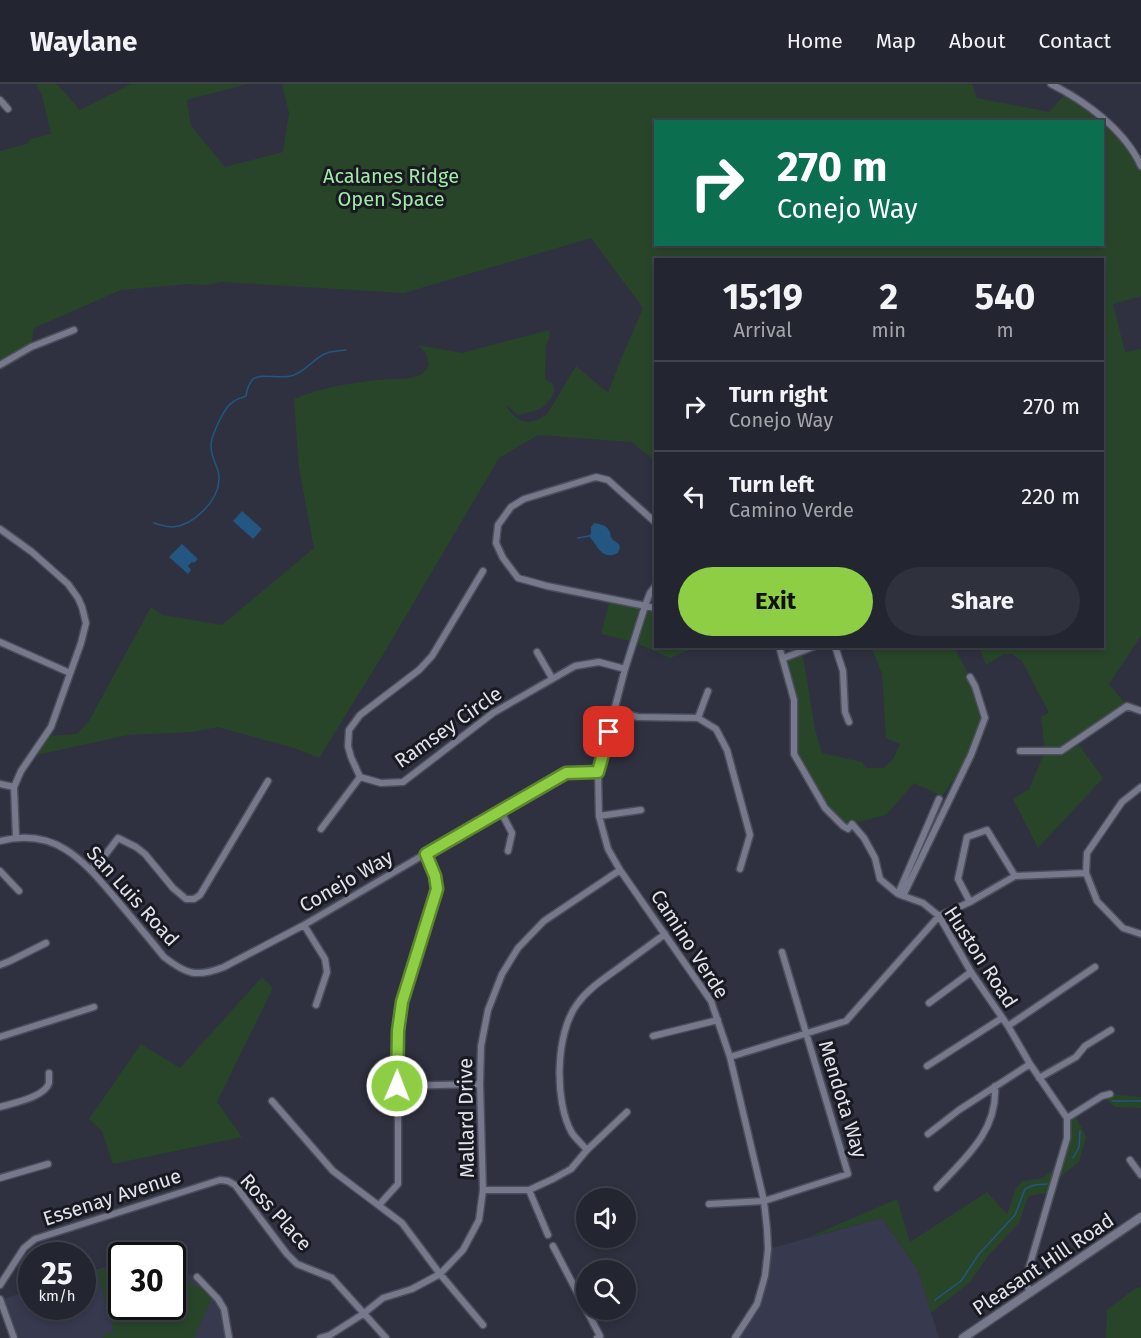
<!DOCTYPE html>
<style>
body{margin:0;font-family:"Fira Sans",sans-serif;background:#2f313c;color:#f1f3f6;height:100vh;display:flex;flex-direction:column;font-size:22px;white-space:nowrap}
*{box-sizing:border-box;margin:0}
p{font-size:20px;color:#a3a5ab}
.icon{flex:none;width:33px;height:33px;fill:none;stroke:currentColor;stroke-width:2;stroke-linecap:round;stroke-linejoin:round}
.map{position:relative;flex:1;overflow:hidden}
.details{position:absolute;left:654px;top:174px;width:450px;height:390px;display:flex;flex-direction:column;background:#232530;border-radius:0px;box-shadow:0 3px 9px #0003,0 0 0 2px #40424c}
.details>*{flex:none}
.banner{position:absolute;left:654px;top:36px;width:450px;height:126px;border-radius:0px;box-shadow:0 3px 9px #0003,0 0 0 2px #40424c;background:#0b6e4f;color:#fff;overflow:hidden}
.fabs{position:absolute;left:576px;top:1104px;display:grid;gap:12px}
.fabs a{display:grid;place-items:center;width:60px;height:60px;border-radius:50%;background:#232530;box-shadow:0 3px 9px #0003,0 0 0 2px #40424c;font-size:30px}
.speed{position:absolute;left:18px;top:1158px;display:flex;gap:12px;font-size:30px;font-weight:700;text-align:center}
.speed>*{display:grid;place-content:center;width:78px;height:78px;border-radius:50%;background:#232530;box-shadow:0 3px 9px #0003,0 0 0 2px #40424c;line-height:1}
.speed small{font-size:15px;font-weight:400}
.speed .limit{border:3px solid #111;border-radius:9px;background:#fff;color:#111}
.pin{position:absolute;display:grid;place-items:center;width:51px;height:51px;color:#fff;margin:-26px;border-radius:12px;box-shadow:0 3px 9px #0006}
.me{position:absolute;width:66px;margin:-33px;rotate:1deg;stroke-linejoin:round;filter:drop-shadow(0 0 4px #0008)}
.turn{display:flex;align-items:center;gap:21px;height:126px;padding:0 24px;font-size:27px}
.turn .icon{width:78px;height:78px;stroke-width:2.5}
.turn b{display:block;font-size:42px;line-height:51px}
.eta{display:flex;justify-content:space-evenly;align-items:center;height:102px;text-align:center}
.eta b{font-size:36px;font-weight:700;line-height:42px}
.primary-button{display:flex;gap:12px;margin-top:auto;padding:12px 24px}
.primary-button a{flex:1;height:69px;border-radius:36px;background:#8dce44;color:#111;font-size:24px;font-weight:700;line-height:69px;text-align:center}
.primary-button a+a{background:#2f313c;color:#f1f3f6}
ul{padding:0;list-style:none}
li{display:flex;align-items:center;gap:18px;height:90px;padding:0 24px;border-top:2px solid #40424c}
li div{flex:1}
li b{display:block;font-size:22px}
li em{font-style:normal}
header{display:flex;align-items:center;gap:36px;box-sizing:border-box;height:84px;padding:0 30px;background:#232530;border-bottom:2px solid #40424c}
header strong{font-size:28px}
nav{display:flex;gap:33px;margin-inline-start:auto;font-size:21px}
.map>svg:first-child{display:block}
.built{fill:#37394f}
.green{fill:#28452a;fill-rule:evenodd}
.water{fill:#235680}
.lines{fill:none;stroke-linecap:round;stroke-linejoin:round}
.stream{stroke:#235680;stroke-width:1.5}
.street-casing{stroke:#4b4d5a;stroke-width:9}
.secondary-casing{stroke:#4b4d5a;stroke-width:11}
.street{stroke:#76788b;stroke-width:6}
.secondary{stroke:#76788b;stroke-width:8}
.route-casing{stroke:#5c862c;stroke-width:15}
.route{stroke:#8dce44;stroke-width:10}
.labels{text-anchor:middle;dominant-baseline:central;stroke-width:6;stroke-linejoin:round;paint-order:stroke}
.park-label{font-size:20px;fill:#a1eaa6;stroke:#191921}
.street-label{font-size:20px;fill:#e0e2ec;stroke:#191921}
</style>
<header>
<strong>Waylane</strong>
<nav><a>Home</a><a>Map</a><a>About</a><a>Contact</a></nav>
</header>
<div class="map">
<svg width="1141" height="1254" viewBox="0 0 1141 1254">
<rect width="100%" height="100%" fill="#2f3140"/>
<!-- built -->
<path class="built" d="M882,1134L918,1186L939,1254H735L757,1220L768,1165Z
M121,1178L122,1222H172L173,1178L188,1190L197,1193L224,1225L229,1254H14L0,1216L31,1206L32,1222H82L83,1190Z"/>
<!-- green -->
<path class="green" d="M36,0H57L80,26L131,0H247L187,16L191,42L225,83L283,68L289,29L282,0H972L977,14L1049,28L1067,8L1111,40L1138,74L1141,71V212L1113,220L1125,268L1141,265V552L1109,600L1127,622L1076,657L1103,694L1038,764L1013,715L1029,705L1045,667L1041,633L1049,629L1022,577L1012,570H1004L986,581L979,563L1102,562V176H656L655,377L632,358L538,351L499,374L384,569L319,674L294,664L218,643L192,648L128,651L32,672L45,652L77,650L89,637L151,523L163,531L222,541L314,464L299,384L294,315C320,304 349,299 377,296C391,294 407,297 420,291C424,289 426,285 429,281L426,269L418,261L462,269L549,246L550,252L546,262L545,295L553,300L555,306C547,325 537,327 518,331L505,320C516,339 530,344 548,329L576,282L608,309L621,275L643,224L591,154L404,209L221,198L206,201L187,200L121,206L34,244L31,263L0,281V67L26,60L31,55L51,50L42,11ZM656,38H1102V160H656Z
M610,515L655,524L656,562L696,563L670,574L634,558L601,550Z
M871,563H954L970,593L985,634L971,671L942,712L914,699L886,731L843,742L825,724L794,670V616L784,574L802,567L815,645L822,669L862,678L866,684H884L893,675L900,660L886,654L882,590Z
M262,893L273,904L217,1018L242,1053L113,1080L102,1047L89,1035L141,960L180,984Z
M1110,1010L1141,1013V1024L1115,1023L1102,1012Z
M1074,1029L1086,1053L1079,1078L1054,1098L1052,1108L1028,1112L1019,1139L988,1172L970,1198L931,1229L918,1186L882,1134L807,1154L897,1115L910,1158L987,1108L1007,1130L1016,1104L1023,1097L1043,1094L1059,1080L1067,1054V1034Z
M121,1178L122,1222H172L173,1178L188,1190C188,1205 196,1200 205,1206C208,1208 210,1211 212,1213L194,1254H103L105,1250L114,1247L97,1188L105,1184Z
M1141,1203V1254H1106L1107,1226L1136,1204Z"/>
<!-- water -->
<path class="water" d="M242,427L262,445L253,455L233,437Z
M594,439C600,440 607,441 610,448C611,450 610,452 611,453C616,461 623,457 618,469C602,477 598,462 589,452L591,449V443Z
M182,460L198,475L194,479L192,478L188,482L191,486L188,490L169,473Z"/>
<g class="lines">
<!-- stream -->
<path class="stream" d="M154,439C160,441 167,443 173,443C194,441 218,417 219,396C220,387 215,381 213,373C211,369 211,364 211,359C213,349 224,323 233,318C236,315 242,314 246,312C247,306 248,300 253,295C261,289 279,295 291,292C306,288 313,274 327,269C332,267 340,267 346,266
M578,454L589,452
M1112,1017H1141
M1073,1074L1079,1063L1080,1047
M935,1216L961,1197L979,1170L1015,1131L1025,1105L1034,1101L1047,1100"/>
<defs>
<path id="street" d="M1051,0C1085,17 1125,46 1141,82
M0,16L8,25
M0,281L31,263L74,246
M656,439L608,396L596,393L524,415L511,423L498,441L496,459L503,474L518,494L547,502L656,524
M0,445L32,468L68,500L78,514L82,523L86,539L81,559L51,643L21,687L14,703L16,753
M483,487L432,572L419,586L360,631L349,646L348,662L351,673L360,693L381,699L403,698L493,629L575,582L599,578L625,585
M656,501L650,509L645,522L625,585L598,688L599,732L608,765L620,786L711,917L730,973L764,1117L767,1145L768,1165L765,1192L757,1220L735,1254
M0,558L70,589
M779,562L794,616V670L825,724L843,742L848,745L852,740L864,754L875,774L880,795L898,810L923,819L939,832L971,888L1008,942L1030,980L1067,1034V1054L1028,1187L1026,1200L1031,1209
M835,562L843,587L845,628L849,638
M537,568L552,594
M784,574L815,562
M615,628L638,633L698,634L716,645L727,666L750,751L740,785
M698,634L708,607
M1020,667H1061L1127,622L1141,627
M0,700L14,703
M500,726L512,749L508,767
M599,732L641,726
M321,745L360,693
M0,757C56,743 83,776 116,815C132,834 148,853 164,873C186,890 196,894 224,883L304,841L500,726L566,689L598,688
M91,785L106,770L118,754L136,763L145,770L173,804L186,815H194L200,811L268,697
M0,787L19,807
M1086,789L1097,817L1123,844L1141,850
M898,810L939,715
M903,812L971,671L985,634L975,602L970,593
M970,818L958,795L967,753L987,746L1015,792
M304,841L325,875L327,888L316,921
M0,881L10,877L46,859
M929,919L971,888
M1008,942L1095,883
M653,952L718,936
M0,953L94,923
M730,973L846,937L939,832L970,818L1015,792L1086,789L1087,769L1122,718L1141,703
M927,982L1002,934
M1039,994L1076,973L1085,962L1111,946
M397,1002L480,1000
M272,1017L333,1087L402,1139L440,1190L483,1241
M0,1023C13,1019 45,1013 49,999C49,997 49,991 49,989
M1067,1034L1102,1012L1110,1010
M928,1050L959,1026L1030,980
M587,1066C583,1061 576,1055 572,1049C554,1018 555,948 578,919C589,904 605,894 620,883C635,872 650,861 665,850
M1130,1076L1141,1091
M0,1094L48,1080
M937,1104C965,1074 998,1047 995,1002
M483,1106H529L553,1095L571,1085L587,1066L627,1028
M529,1106L548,1151
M709,1120L764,1117L848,1090L782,868
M379,1121L398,1100V947L402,918L437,805L435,792L426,770
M553,1162L600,1252L597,1254
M197,1193L218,1215L224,1225L229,1254
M0,1201L24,1164L35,1155L220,1096L228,1097L235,1101L287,1170L297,1180L332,1194L386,1254
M0,1215L14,1254
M320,1254L330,1251L363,1230L383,1214L412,1205L440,1190L463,1166L479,1136L483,1106L480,1000L481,962L488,926L502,890L518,864L544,837L620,786"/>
<path id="secondary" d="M963,1254L1141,1133"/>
</defs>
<!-- street casing -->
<use href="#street" class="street-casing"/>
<!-- secondary casing -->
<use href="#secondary" class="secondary-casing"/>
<!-- street -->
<use href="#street" class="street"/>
<!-- secondary -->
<use href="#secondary" class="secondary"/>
</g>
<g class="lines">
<defs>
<path id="route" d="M397,1002L398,947L402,918L437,805L435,792L426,770L566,689L598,688L609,648"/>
</defs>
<!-- route casing -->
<use href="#route" class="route-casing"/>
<!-- route -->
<use href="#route" class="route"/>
</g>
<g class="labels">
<!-- park labels -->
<g class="park-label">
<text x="391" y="92">Acalanes Ridge<tspan x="391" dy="23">Open Space</tspan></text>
</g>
<!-- street labels -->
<g class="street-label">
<text transform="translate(448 643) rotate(-35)">Ramsey Circle</text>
<text transform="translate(346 797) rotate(-30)">Conejo Way</text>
<text transform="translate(133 812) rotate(48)">San Luis Road</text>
<text transform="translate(690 860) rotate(57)">Camino Verde</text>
<text transform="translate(981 873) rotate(57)">Huston Road</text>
<text transform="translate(843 1015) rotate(73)">Mendota Way</text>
<text transform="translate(466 1034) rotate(-91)">Mallard Drive</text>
<text transform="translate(112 1113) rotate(-18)">Essenay Avenue</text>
<text transform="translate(276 1128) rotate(48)">Ross Place</text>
<text transform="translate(1043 1180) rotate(-34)">Pleasant Hill Road</text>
</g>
</g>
</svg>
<div class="fabs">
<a><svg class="icon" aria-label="sound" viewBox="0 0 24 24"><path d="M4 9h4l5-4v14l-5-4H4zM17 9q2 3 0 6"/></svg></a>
<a><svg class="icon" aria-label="search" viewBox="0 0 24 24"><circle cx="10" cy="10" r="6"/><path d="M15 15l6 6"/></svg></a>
</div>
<div class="speed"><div>25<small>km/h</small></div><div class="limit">30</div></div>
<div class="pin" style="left:609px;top:648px;background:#d93025"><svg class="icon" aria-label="arrive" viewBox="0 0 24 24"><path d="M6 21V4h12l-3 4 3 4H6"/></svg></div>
<svg class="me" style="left:397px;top:1002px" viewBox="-20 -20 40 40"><circle r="17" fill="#8dce44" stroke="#fff" stroke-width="3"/><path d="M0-11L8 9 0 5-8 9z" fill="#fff"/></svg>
<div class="banner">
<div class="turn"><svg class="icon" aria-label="right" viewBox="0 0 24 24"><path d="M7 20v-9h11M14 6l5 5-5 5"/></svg><div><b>270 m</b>Conejo Way</div></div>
</div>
<section class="details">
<div class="eta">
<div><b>15:19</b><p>Arrival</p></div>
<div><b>2</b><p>min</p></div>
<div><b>540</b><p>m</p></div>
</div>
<ul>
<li><svg class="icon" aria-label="right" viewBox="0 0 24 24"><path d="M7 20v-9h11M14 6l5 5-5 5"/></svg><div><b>Turn right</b><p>Conejo Way</p></div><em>270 m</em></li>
<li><svg class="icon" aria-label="left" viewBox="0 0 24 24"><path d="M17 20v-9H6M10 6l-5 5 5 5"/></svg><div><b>Turn left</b><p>Camino Verde</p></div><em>220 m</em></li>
</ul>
<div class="primary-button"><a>Exit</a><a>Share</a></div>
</section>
</div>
